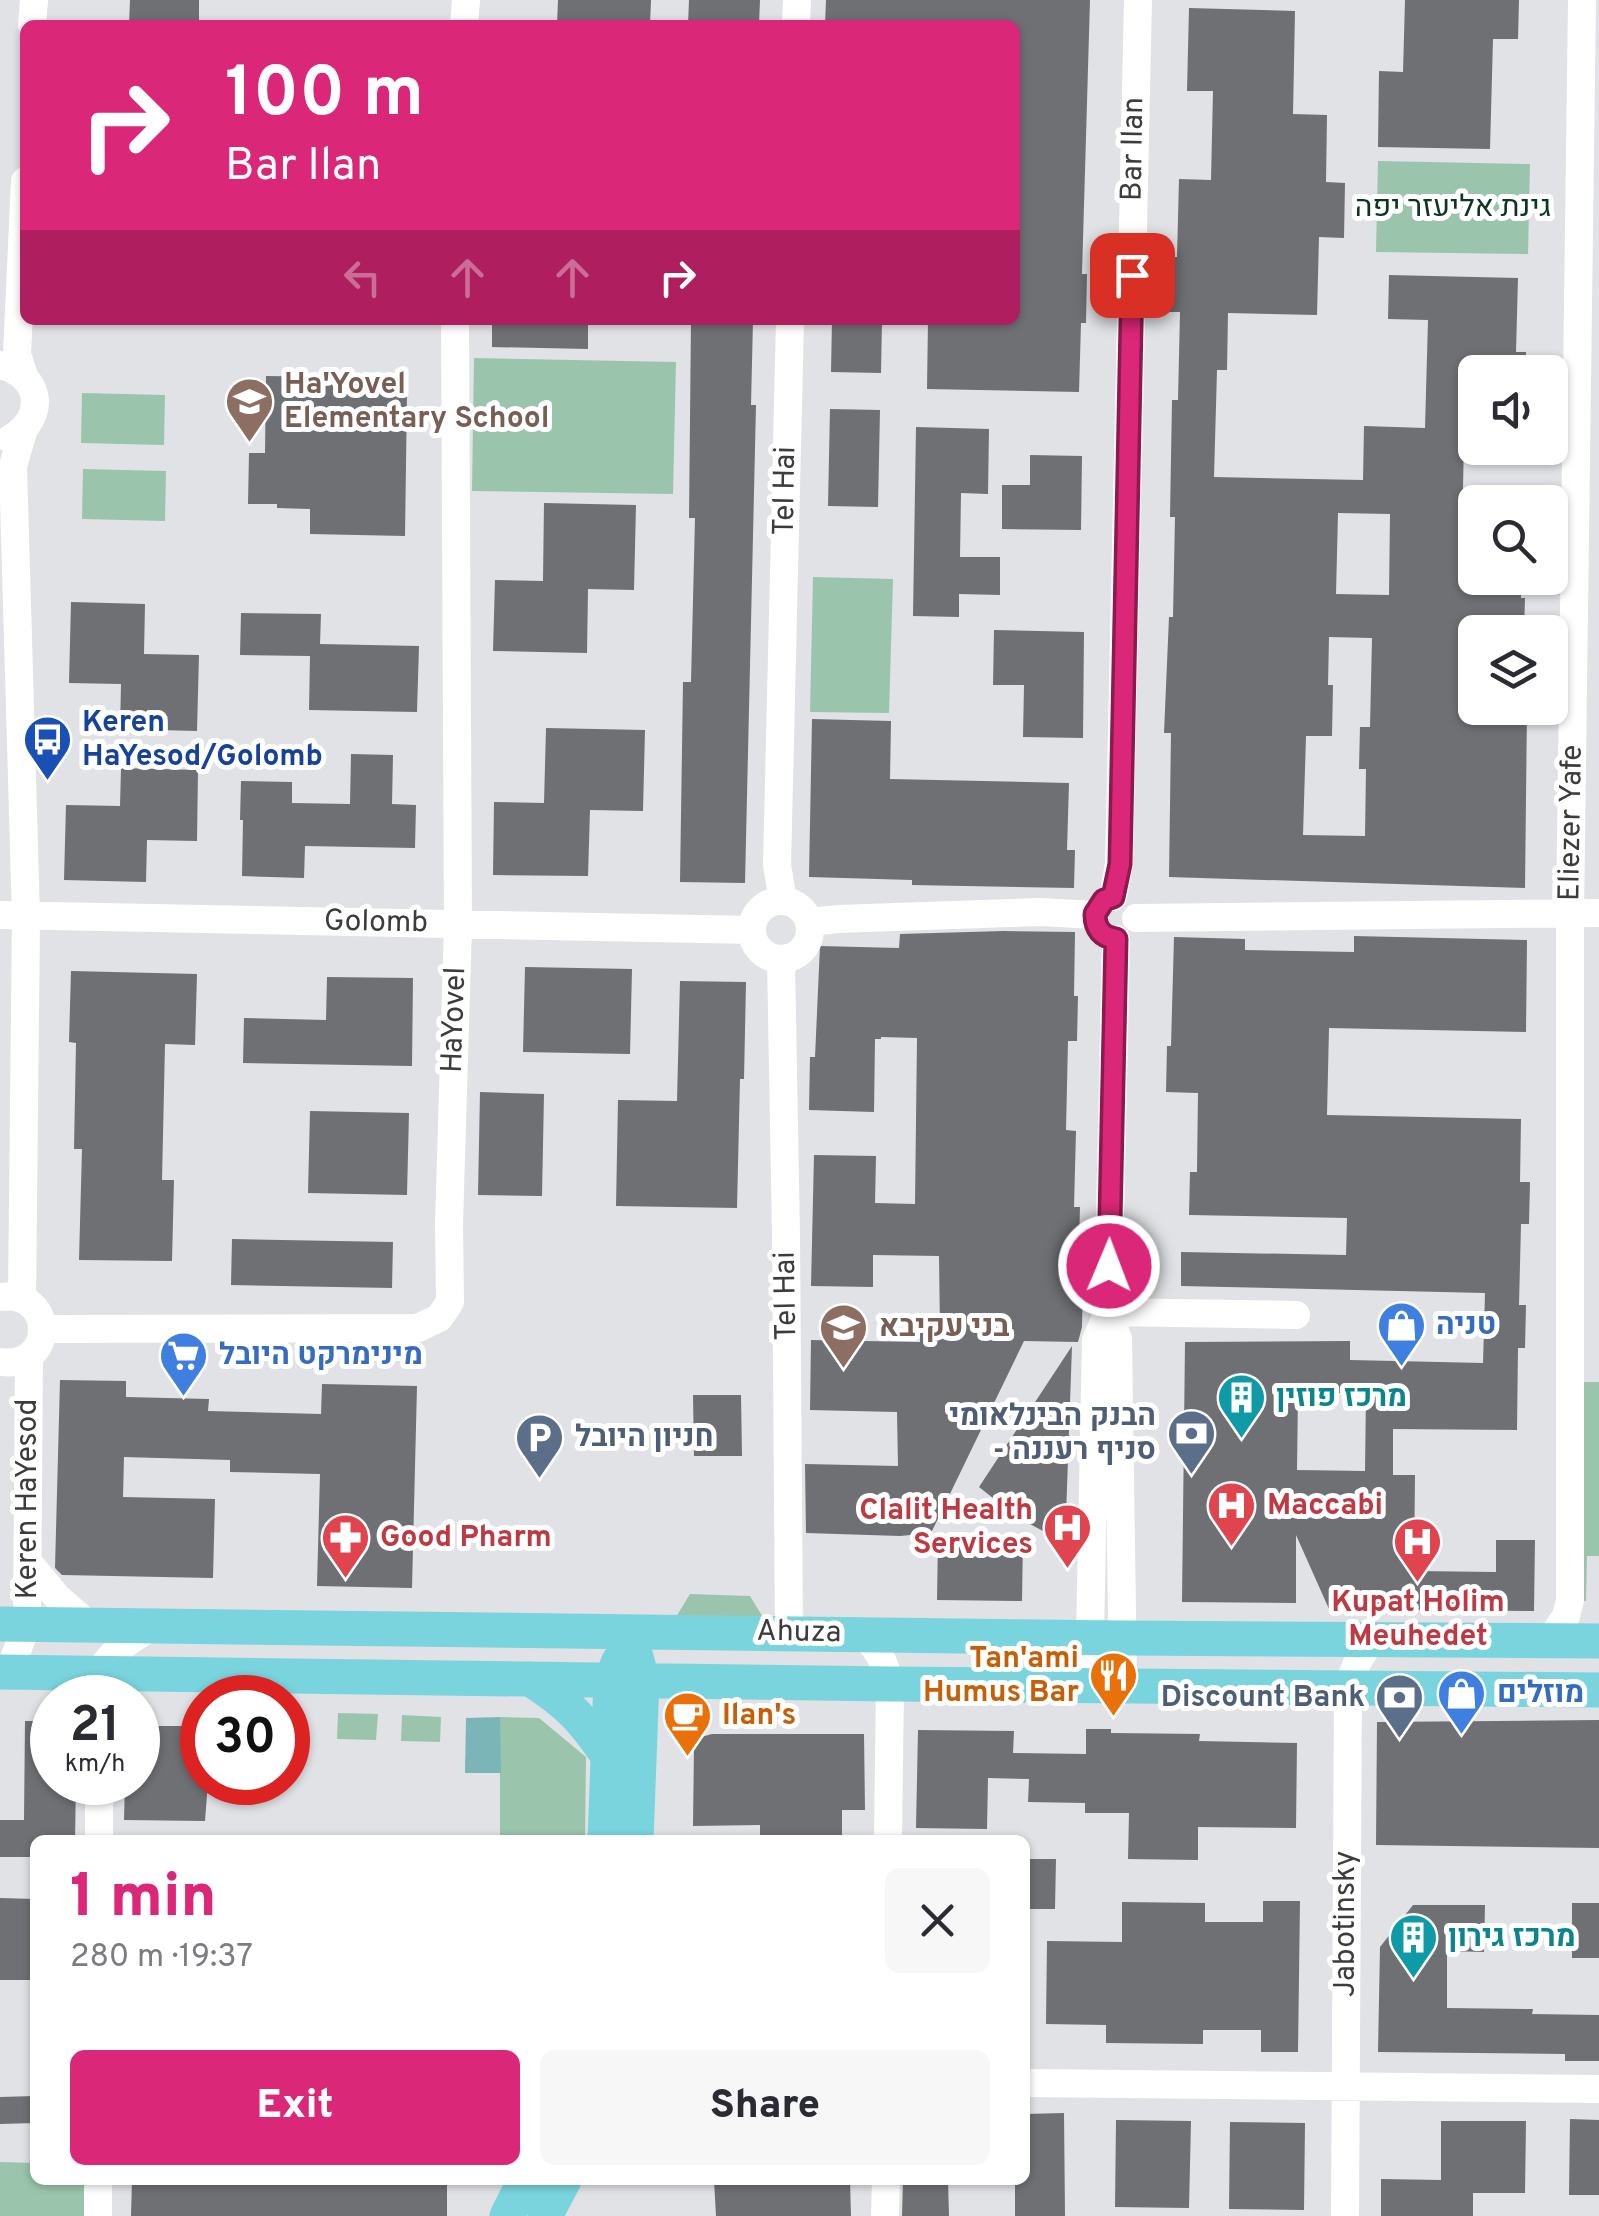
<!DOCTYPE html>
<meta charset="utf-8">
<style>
body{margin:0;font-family:Overpass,Heebo,sans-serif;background:#f7f7f7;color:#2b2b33;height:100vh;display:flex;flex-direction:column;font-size:38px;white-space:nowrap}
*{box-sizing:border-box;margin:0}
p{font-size:32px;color:#7c7c81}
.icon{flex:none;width:55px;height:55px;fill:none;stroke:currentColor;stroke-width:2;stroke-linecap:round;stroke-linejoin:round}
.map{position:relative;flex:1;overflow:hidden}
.side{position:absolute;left:30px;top:1835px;width:1000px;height:350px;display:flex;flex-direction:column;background:#fff;border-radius:15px;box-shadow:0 2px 8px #0004}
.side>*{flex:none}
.hud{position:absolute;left:20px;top:20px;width:1000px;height:305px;border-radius:15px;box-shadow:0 2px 8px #0004;background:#db2777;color:#fff;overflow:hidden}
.buttons{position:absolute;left:1458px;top:355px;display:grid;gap:20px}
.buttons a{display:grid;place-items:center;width:110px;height:110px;border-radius:15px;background:#fff;box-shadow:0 2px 8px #0004;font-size:50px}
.speed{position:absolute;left:30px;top:1675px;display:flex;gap:20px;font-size:50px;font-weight:700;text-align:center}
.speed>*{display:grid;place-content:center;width:130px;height:130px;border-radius:50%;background:#fff;box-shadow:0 2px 8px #0004;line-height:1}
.speed small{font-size:25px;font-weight:400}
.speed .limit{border:15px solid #d22;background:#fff;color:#111}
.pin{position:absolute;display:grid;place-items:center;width:85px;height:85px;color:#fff;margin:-42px;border-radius:20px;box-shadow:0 5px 15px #0006}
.me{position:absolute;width:110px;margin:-55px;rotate:1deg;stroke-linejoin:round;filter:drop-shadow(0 0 8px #0008)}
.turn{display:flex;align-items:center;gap:35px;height:210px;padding:0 40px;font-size:45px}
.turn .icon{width:130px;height:130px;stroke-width:2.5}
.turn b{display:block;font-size:70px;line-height:85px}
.lanes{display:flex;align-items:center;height:95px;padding:0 40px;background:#0003;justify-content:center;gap:50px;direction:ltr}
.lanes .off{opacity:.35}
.round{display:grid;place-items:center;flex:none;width:105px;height:105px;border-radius:15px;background:#f7f7f7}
.overview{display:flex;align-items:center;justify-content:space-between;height:170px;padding:0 40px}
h1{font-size:60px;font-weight:800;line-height:75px;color:#db2777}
.cta{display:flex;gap:20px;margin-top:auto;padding:20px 40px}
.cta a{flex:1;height:115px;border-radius:15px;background:#db2777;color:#fff;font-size:40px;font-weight:800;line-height:115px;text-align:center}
.cta a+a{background:#f7f7f7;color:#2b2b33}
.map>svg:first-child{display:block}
.green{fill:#9ac5ac}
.water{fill:#7bb5b7}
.building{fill:#6e7073;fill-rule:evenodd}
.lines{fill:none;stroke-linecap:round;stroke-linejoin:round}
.minor{stroke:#fff;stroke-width:28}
.major{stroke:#7ad4de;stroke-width:35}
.route-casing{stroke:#8e194d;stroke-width:25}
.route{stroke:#db2777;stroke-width:18}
.labels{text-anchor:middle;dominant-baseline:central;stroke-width:10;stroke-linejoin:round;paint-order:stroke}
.street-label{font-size:30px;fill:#3c3c3d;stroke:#fff}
.park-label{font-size:30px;fill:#0e3422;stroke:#fff}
.education-label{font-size:30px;font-weight:bold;fill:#785e54;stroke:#fff;text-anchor:start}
.transit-label{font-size:30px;font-weight:bold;fill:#164399;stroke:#fff;text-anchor:start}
.shop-label{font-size:30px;font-weight:bold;fill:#366cbe;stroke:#fff;text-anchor:start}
.culture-label{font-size:30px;font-weight:bold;fill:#0d838f;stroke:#fff;text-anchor:start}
.service-label{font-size:30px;font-weight:bold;fill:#4e5e75;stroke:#fff;text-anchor:end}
.health-label{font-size:30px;font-weight:bold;fill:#be3a42;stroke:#fff;text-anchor:start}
.food-label{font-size:30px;font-weight:bold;fill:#c56008;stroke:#fff;text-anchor:end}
</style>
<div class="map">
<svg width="1599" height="2216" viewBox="0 0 1599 2216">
<rect width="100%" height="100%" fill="#e0e2e5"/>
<!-- green -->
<path class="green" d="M1378,161L1530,164L1528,254L1376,252Z
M474,358L676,362L673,494L472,491Z
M82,393L165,395L164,445L81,443Z
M83,469L166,471L165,521L82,519Z
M813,577L893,579L889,713L810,712Z
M1570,1382H1599V1556H1587L1586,1601L1570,1600Z
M690,1594L750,1596L764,1619L676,1617Z
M338,1713L378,1714L376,1740L337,1739Z
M402,1715L441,1717L440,1742L401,1741Z
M500,1717L539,1718L586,1757L585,1840H500Z
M0,2162L35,2163V2180H87L86,2216H0Z"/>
<!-- water -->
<path class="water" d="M500,1717L501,1773H465L466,1718Z"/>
<!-- building -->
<path class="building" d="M130,0H199V25H129Z
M558,0H651L650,25H557Z
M689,0H760L759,25H688Z
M826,0H1090L1082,274H1087L1086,323H1081L1079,392L927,389L928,320H1015V24L888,22V25H825Z
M1405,0H1519L1518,39H1493L1490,149L1378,147L1379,71L1403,72Z
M1189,8L1295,11L1293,114L1327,115L1326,182L1345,183L1344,238L1319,237L1317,315L1228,313L1227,370H1217L1214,477L1363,480L1364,426L1425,428L1428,320L1388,319L1389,275L1518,278L1516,352H1526V372H1475V438H1464L1462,540L1475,541V578H1521V598H1525L1524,632H1475V708H1527L1525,888L1169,877L1171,733H1164L1169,617H1173L1175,517H1170L1172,400H1178L1180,312H1168L1170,257H1177L1179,179L1211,180L1213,91H1187ZM1338,513L1390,514L1389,595L1336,594ZM1329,637L1372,638L1370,727H1360L1359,769H1366L1365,836L1303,835L1306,736H1332L1333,685H1328Z
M492,320H588V349L492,347Z
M691,320H753L751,405H756L745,883L680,882L683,682H691L695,518H689Z
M832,320H882L881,373L831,372Z
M266,376L336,377V391L407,392L405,536L310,534V509L277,508V504H248L249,453H265Z
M830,409L880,410L878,507L828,506Z
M916,427L989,429L988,494L961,493L960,557H1000V595L959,594V617L913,616Z
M1030,455L1082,456L1081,530L1002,529V485H1030Z
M544,503L636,505L634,590L588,589L587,653L493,651L495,580L543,581Z
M71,602L145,604L144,654L199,655L197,731L120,729L121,684L69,683Z
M241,613L321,614L320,644L419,646L417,712L309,710L310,656L240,655Z
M994,630L1084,632L1083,738L1023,737L1024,685H993Z
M812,719L891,721L890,779L1069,783L1067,850H1075L1074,888L912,885V880L809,877Z
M546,728L645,730L643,811L590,810L588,876L493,875L494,802L544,803Z
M351,754L393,755L392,804L416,805L415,848L305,846L304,878L242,876L243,820H240L241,781L292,782V803L350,804Z
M121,768L198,770L197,841L147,840L146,882L64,880L66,805L120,806Z
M1004,931L1075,932L1074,996H1078L1077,1041H1068L1066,1130L1076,1131L1074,1207H1080L1078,1278H1083L1082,1327L1078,1342L1024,1341L931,1533L900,1536L806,1533L805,1464L898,1466L897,1412L810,1410L811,1340L920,1342V1332L940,1331L939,1256L873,1255V1287L811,1286L814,1155L876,1156L875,1203L915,1204L917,1038L881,1037V1039H875L874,1112L809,1110L810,1057H815L820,946L899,948L900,934Z
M1354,936L1527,940L1526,1032L1329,1028L1327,1115L1521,1119L1520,1182H1530L1529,1224H1521L1519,1305H1526L1525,1348H1518L1517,1430L1393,1429V1475H1415L1414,1571L1496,1572V1540H1535L1534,1611L1329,1609L1296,1535V1603L1182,1602L1185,1342L1350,1341V1360L1483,1363L1485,1293L1181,1286V1252L1346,1255L1347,1218L1189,1215L1190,1172H1197L1198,1093L1166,1092L1167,1046H1171L1174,937L1245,939V950L1354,952ZM1298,1393H1366L1365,1471L1297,1470Z
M525,967L632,969L630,1054L523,1052Z
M71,971L197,974L195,1045L165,1044L162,1180H174L172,1261L79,1260L82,1149H74L76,1043L69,1042Z
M327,977L413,978L412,1066L243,1063L244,1018L326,1020Z
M680,981L746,982L744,1079H740L737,1208L616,1206L618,1100L677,1101Z
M480,1092L544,1094L542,1196L478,1195Z
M310,1111L409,1113L407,1195L308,1193Z
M232,1239L393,1242L392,1288L231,1285Z
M1072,1346L1066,1516L1065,1543L1017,1517L979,1487Z
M60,1380L126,1381V1397L209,1399L208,1411L321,1414L322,1384L417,1386L412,1588L317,1586L320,1474L230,1472V1460L124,1457L123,1497L215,1499L213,1578L62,1575L55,1568Z
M693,1395H741L742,1456H694Z
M938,1538L1023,1539L1022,1601L937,1600Z
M1599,1720V1848L1376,1845L1377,1722Z
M25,1721H52V1782H76L75,1840H35V1857H0V1820H24Z
M138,1726H202V1782H208L205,1821L124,1820L125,1782H138Z
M1086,1729H1111V1733L1200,1734L1199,1741L1297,1743L1296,1828L1198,1827V1860L1128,1859L1129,1813H1085V1803L1028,1802L1029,1779L988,1778L987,1829L916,1828L918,1730L1014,1731L1013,1753L1086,1754Z
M712,1734H864L865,1810H842V1840H760V1825L693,1826L694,1746L701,1737Z
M1025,1859H1056L1055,1909H1025Z
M0,1898L35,1899V1980H0Z
M1263,1901H1300L1298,2052H1261V2030H1203V2044L1106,2043V2025L1046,2024L1047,1941L1122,1942V1902L1205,1903V1922H1263Z
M1572,1903H1599V1958H1572Z
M1413,1905H1485L1484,1952L1447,1951V2008L1533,2009L1532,2014L1599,2015V2061H1565V2054L1378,2052L1380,1947Z
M35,2096V2123L0,2124V2097Z
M1064,2113L1065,2216H1015V2180H1025V2114Z
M1570,2119L1599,2120V2195H1569Z
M1116,2120L1191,2121L1189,2208L1115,2207Z
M1441,2121H1526L1525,2193H1473V2216H1381V2179L1441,2180Z
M1230,2122L1305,2123L1304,2210L1229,2209Z
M132,2180H447V2216H131Z
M714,2180H850L851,2216H716Z
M903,2180H948L949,2216H902Z"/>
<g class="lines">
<!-- minor -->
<path class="minor" d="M32,25L34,0
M464,25L466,0
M796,25L797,0
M0,365C42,375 47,418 10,439
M24,376L17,354L25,181
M1113,897L1119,864L1138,0
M783,901L777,865L790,320
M752 930a29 29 0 1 1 58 0a29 29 0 1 1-58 0Z
M0,915L752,930
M1136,918L1599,913
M810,922L838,919L1040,912L1095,915
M1116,939L1108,1312L1118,1339L1123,1684
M781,959L786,1235L789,1633
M0,1297C57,1290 55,1370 0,1362
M22,1298L26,917L13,466L23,432
M1108,1312L1296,1315
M43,1329L418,1328L439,1318L450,1302L449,1224L458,925L455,320
M28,1562L57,1597L90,1626
M863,1634C878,1649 885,1663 890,1684L888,1840
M1550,1640L1566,1616L1570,1600V914L1582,0
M9,1672L27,1624L29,1357
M1089,1684L1096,1340L1108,1312
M99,1698C99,1690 97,1679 100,1672C109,1652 134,1637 152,1627
M99,1840V1782
M1025,2083L1599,2089
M98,2216V2180
M885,2216L886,2180
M1345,2216L1348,1687L1357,1663L1372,1638"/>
<!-- major -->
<path class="major" d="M0,1624L1123,1638L1599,1641
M0,1672L890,1684L1599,1690
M530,1679C568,1703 583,1719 608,1756
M605,1840L611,1680L619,1661
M636,1840L642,1680L636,1657
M507,2216L525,2180
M545,2216L564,2180"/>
</g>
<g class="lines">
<defs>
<path id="route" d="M1109,1266L1116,939C1102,937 1095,929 1095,914L1104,900L1113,897L1120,864L1132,275"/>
</defs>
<!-- route casing -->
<use href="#route" class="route-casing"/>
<!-- route -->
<use href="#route" class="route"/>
</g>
<!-- icons -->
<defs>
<symbol id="school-pin" viewBox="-11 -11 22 30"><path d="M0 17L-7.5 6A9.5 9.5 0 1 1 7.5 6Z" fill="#8d6e63" stroke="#fff"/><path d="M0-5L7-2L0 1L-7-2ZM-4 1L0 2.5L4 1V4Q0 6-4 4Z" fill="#fff"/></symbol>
<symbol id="bus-pin" viewBox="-11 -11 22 30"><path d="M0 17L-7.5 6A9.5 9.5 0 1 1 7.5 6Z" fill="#1a4fb4" stroke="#fff"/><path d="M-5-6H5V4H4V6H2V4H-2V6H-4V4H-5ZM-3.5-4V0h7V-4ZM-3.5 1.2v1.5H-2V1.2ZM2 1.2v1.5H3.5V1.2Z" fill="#fff"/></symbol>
<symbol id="shop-pin" viewBox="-11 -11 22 30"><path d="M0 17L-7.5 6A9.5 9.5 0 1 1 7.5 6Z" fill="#3f7fe0" stroke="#fff"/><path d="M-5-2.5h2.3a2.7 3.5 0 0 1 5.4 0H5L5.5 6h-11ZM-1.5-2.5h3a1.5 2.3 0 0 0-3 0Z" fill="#fff"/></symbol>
<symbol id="supermarket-pin" viewBox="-11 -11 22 30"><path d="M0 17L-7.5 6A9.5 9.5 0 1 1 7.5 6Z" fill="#3f7fe0" stroke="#fff"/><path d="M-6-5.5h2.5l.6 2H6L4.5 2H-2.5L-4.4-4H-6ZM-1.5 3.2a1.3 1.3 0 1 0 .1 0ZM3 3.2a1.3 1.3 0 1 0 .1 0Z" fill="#fff"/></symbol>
<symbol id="building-pin" viewBox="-11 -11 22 30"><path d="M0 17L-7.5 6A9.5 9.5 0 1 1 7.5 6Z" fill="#0f9aa8" stroke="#fff"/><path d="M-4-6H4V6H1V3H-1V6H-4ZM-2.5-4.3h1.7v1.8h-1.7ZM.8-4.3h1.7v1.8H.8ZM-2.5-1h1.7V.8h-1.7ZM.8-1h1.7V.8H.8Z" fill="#fff"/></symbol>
<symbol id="bank-pin" viewBox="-11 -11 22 30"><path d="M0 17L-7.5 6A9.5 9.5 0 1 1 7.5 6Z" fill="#5c6f8a" stroke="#fff"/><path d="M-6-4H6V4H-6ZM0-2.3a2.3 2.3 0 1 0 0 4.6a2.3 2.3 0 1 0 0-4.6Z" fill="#fff"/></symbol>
<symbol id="parking-pin" viewBox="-11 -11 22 30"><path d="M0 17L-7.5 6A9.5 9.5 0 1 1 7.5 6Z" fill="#5c6f8a" stroke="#fff"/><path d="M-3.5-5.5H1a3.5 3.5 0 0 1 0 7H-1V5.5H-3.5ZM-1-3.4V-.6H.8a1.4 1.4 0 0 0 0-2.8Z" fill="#fff"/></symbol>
<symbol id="hospital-pin" viewBox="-11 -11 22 30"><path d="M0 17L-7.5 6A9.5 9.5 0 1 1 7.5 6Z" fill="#e0444e" stroke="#fff"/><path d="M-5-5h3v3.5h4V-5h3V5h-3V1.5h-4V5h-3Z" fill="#fff"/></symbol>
<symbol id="pharmacy-pin" viewBox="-11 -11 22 30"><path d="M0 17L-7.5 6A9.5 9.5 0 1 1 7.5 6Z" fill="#e0444e" stroke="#fff"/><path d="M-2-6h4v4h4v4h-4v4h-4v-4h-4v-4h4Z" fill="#fff"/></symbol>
<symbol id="restaurant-pin" viewBox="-11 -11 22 30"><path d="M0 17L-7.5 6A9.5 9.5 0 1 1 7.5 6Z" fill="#e8710a" stroke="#fff"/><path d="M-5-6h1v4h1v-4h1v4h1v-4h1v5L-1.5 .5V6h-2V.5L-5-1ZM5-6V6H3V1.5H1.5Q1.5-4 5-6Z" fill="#fff"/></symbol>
<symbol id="cafe-pin" viewBox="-11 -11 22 30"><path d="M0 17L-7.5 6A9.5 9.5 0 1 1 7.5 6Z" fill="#e8710a" stroke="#fff"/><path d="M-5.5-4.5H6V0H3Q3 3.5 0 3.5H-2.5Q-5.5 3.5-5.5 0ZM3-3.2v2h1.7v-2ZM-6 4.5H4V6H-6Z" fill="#fff"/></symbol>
</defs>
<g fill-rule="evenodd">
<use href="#school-pin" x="222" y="374" width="55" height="75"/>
<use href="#bus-pin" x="20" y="712" width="55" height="75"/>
<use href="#shop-pin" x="1374" y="1298" width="55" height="75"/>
<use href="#school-pin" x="816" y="1300" width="55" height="75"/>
<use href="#supermarket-pin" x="156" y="1328" width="55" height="75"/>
<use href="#building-pin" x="1214" y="1370" width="55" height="75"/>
<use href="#bank-pin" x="1164" y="1406" width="55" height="75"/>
<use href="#parking-pin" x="512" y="1410" width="55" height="75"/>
<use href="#hospital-pin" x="1204" y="1478" width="55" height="75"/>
<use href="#hospital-pin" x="1040" y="1500" width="55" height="75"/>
<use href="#pharmacy-pin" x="318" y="1510" width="55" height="75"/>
<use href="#hospital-pin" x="1390" y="1514" width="55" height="75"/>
<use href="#restaurant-pin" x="1086" y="1648" width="55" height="75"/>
<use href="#shop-pin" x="1434" y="1666" width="55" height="75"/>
<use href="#bank-pin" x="1372" y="1670" width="55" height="75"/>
<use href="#cafe-pin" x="660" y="1688" width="55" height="75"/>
<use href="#building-pin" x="1386" y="1910" width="55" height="75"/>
</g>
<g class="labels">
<!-- street labels -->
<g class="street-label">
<text transform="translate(1134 149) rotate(-89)">Bar Ilan</text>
<text transform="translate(786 491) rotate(-89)">Tel Hai</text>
<text transform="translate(1572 823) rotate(-89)">Eliezer Yafe</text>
<text transform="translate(376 923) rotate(1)">Golomb</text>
<text transform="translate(455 1020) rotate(-88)">HaYovel</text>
<text transform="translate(787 1296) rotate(-91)">Tel Hai</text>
<text transform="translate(28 1499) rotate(-90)">Keren HaYesod</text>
<text transform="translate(799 1633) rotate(1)">Ahuza</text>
<text transform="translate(1346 1924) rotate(-90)">Jabotinsky</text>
</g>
<!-- park labels -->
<g class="park-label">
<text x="1453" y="208">גינת אליעזר יפה</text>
</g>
<!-- education labels -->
<g class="education-label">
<text x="284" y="385">Ha'Yovel<tspan x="284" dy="34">Elementary School</tspan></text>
<text x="879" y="1328">בני עקיבא</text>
</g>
<!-- transit labels -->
<g class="transit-label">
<text x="82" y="723">Keren<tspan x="82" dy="34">HaYesod/Golomb</tspan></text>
</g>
<!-- shop labels -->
<g class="shop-label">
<text x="1436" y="1326">טניה</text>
<text x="219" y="1356">מינימרקט היובל</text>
<text x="1497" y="1694">מוזלים</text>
</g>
<!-- culture labels -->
<g class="culture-label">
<text x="1276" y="1398">מרכז פוזין</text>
<text x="1448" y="1938">מרכז גירון</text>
</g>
<!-- service labels -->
<g class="service-label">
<text x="1156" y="1417">הבנק הבינלאומי<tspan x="1156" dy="34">- סניף רעננה</tspan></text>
<text x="575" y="1438" text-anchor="start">חניון היובל</text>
<text x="1365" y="1698">Discount Bank</text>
</g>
<!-- health labels -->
<g class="health-label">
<text x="1267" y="1506">Maccabi</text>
<text x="1033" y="1511" text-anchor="end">Clalit Health<tspan x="1033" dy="34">Services</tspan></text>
<text x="380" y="1538">Good Pharm</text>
<text x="1418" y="1603" text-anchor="middle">Kupat Holim<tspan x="1418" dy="34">Meuhedet</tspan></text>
</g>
<!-- food labels -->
<g class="food-label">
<text x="1079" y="1659">Tan'ami<tspan x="1079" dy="34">Humus Bar</tspan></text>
<text x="722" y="1716" text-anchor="start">Ilan's</text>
</g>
</g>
</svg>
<div class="buttons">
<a><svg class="icon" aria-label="sound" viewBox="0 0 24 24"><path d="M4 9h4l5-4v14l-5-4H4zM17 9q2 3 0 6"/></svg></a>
<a><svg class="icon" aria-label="search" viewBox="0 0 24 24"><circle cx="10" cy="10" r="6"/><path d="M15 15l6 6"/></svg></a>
<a><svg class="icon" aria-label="layers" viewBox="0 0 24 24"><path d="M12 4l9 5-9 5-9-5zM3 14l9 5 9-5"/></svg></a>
</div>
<div class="speed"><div>21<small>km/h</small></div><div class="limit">30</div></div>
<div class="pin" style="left:1132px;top:275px;background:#d93025"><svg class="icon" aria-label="arrive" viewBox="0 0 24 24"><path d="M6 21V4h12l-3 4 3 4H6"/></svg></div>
<svg class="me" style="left:1109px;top:1266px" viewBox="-20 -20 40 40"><circle r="17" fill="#db2777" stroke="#fff" stroke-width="3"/><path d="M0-11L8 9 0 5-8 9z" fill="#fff"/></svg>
<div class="hud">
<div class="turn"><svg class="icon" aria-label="right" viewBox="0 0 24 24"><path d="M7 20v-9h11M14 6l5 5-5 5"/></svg><div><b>100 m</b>Bar Ilan</div></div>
<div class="lanes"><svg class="icon off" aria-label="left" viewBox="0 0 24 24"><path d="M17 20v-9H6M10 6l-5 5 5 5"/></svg><svg class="icon off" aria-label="ahead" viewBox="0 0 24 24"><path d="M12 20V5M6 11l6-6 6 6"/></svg><svg class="icon off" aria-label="ahead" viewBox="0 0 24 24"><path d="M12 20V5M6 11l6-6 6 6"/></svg><svg class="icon" aria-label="right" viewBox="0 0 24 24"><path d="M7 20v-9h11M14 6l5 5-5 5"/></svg></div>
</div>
<section class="side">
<div class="overview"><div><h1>1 min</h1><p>280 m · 19:37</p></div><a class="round"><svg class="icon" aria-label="close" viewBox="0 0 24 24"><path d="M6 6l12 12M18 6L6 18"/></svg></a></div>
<div class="cta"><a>Exit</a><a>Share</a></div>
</section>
</div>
